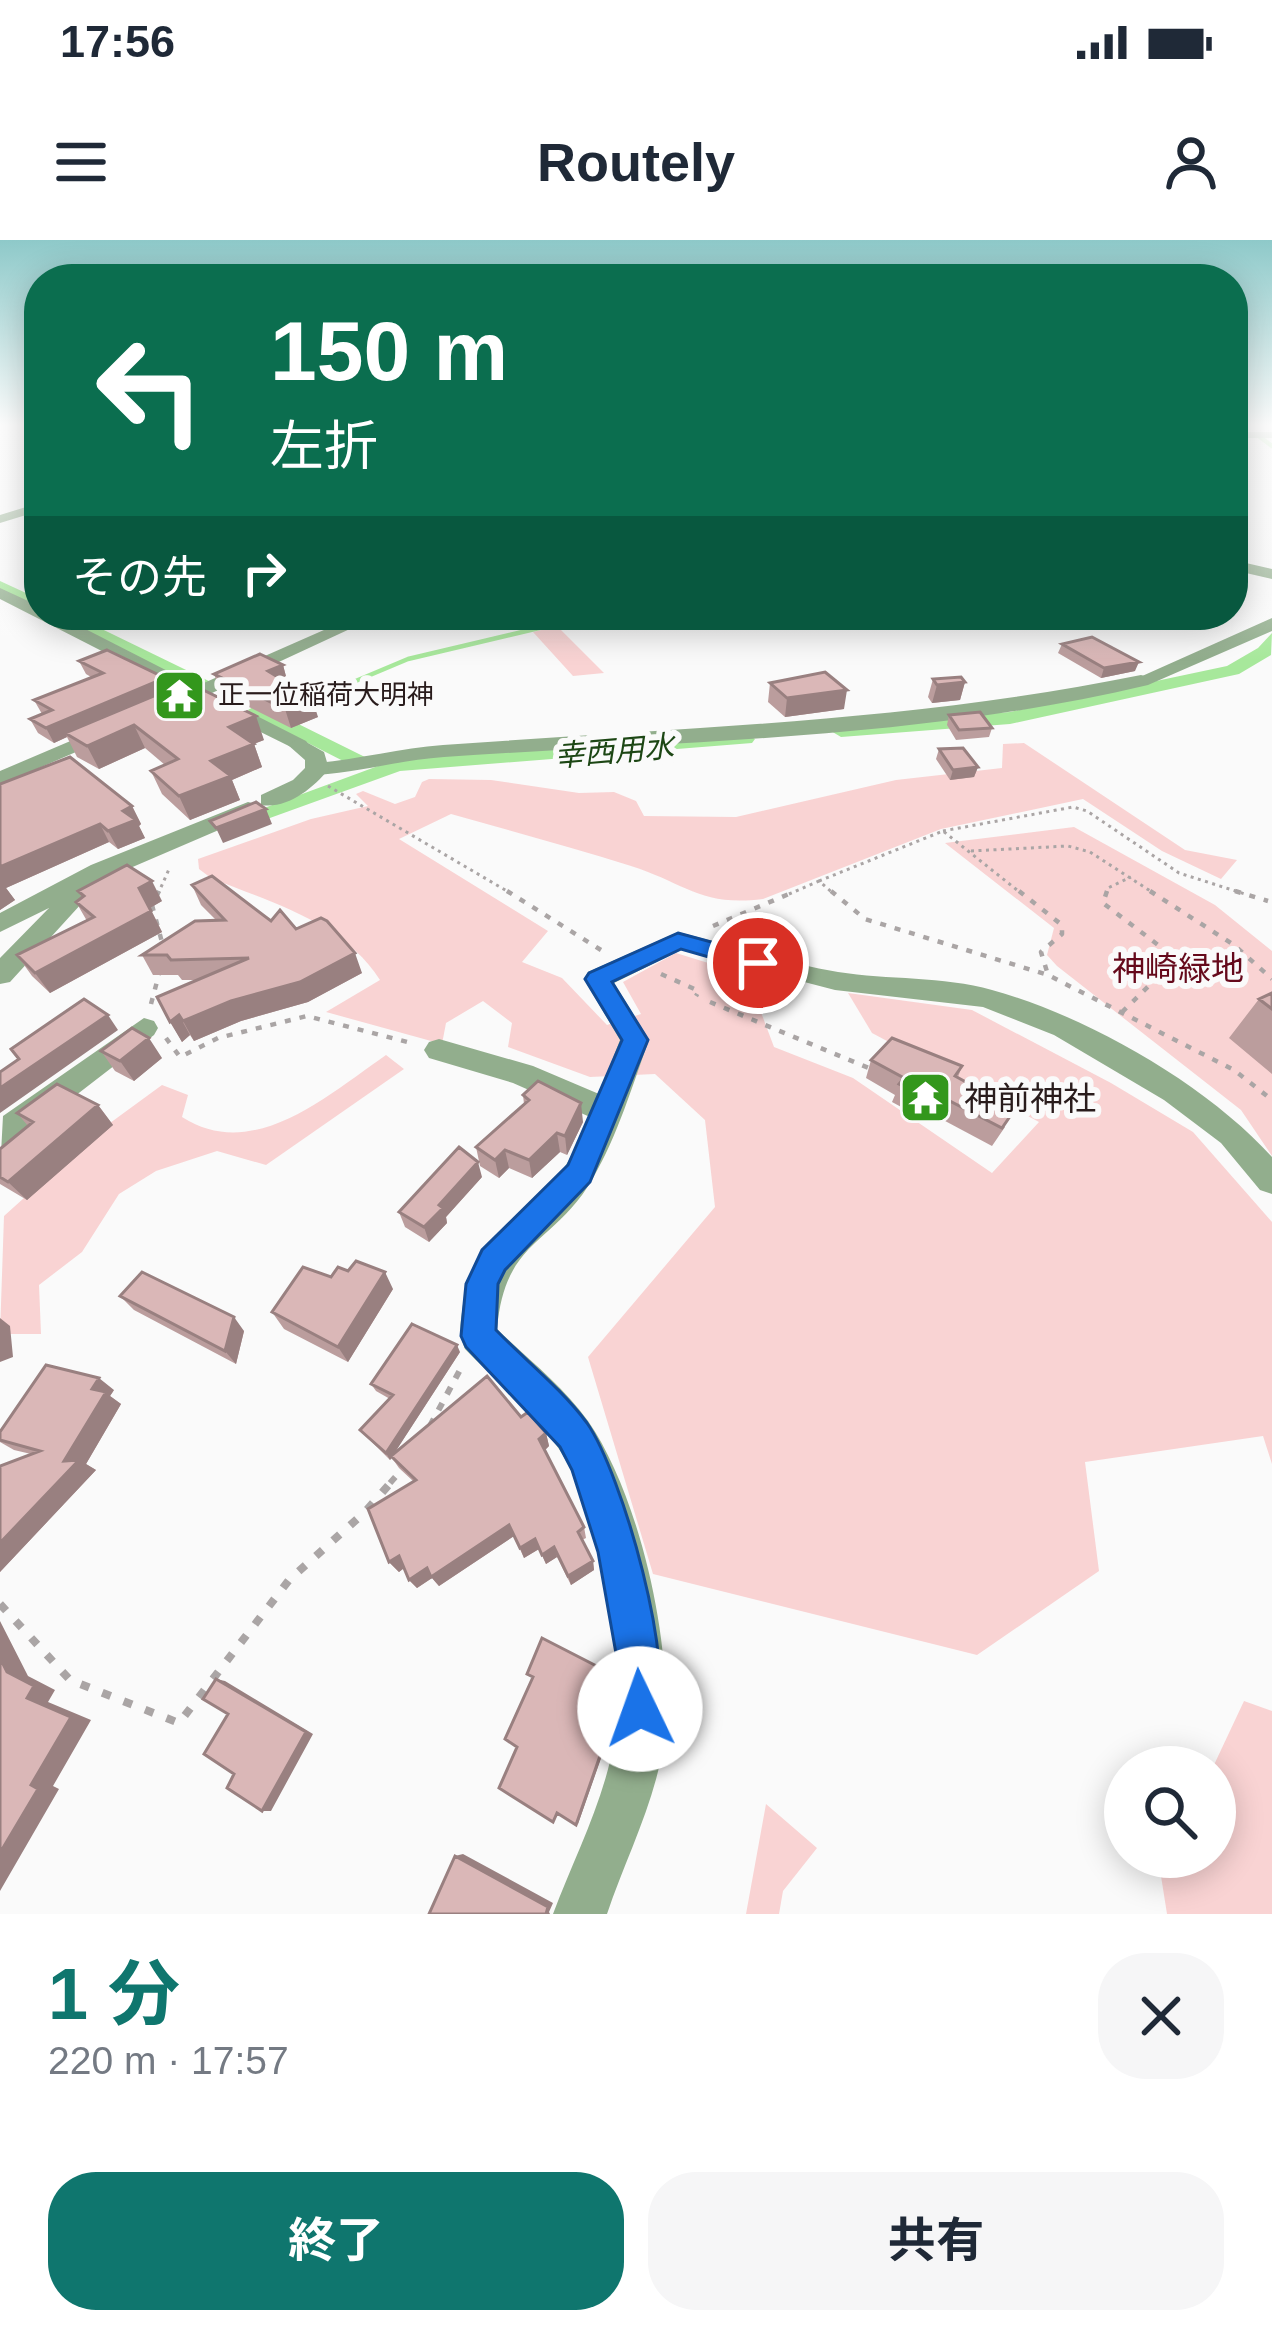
<!DOCTYPE html>
<html lang="ja">
<meta charset="utf-8">
<style>
body{margin:0;font-family:Arial,"Noto Sans JP",sans-serif;background:#f6f6f7;color:#1f2937;height:100vh;display:flex;flex-direction:column;font-size:45px;white-space:nowrap}
*{box-sizing:border-box;margin:0}
p{font-size:39px;color:#747a83}
.icon{flex:none;width:66px;height:66px;fill:none;stroke:currentColor;stroke-width:2;stroke-linecap:round;stroke-linejoin:round}
.map{position:relative;height:1674px;overflow:hidden}
.sheet{display:flex;flex-direction:column;background:#fff;flex:1}
.sheet>*{flex:none}
.hud{position:absolute;left:24px;top:24px;width:1224px;height:366px;border-radius:48px;box-shadow:0 6px 30px #0003;background:#0b6e4f;color:#fff;overflow:hidden}
.tools{position:absolute;left:1104px;top:1506px;display:grid;gap:24px}
.tools a{display:grid;place-items:center;width:132px;height:132px;border-radius:50%;background:#fff;box-shadow:0 6px 30px #0003;font-size:60px}
.pin{position:absolute;display:grid;place-items:center;width:102px;height:102px;color:#fff;margin:-51px;border:6px solid #fff;border-radius:50%;box-shadow:0 3px 12px #0007}
.me{position:absolute;width:132px;margin:-66px;rotate:357deg;stroke-linejoin:round;filter:drop-shadow(0 0 9px #0008)}
.turn{display:flex;align-items:center;gap:42px;height:252px;padding:0 48px;font-size:54px}
.turn .icon{width:156px;height:156px;stroke-width:2.5}
.turn b{display:block;font-size:84px;line-height:102px}
.then{display:flex;align-items:center;height:114px;padding:0 48px;background:#0003;gap:24px;font-size:45px}
.round{display:grid;place-items:center;flex:none;width:126px;height:126px;border-radius:48px;background:#f6f6f7}
.head{display:flex;align-items:center;justify-content:space-between;height:204px;padding:0 48px}
h1{font-size:72px;font-weight:700;line-height:90px;color:#0f766e}
.action{display:flex;gap:24px;margin-top:auto;padding:24px 48px}
.action a{flex:1;height:138px;border-radius:48px;background:#0f766e;color:#fff;font-size:48px;font-weight:700;line-height:138px;text-align:center}
.action a+a{background:#f6f6f7;color:#1f2937}
.status{display:flex;justify-content:space-between;align-items:center;height:84px;padding:0 60px;background:#fff;direction:ltr}
.status svg{height:33px;fill:currentColor}
header{display:flex;justify-content:space-between;align-items:center;height:156px;padding:0 48px;background:#fff;font-size:54px;font-weight:700}
.map>svg:first-child{display:block}
.green{fill:#f9d3d3}
.lines{fill:none;stroke-linecap:round;stroke-linejoin:round}
.stream-far1{stroke:#a7e89b;stroke-width:4.5}
.stream{stroke:#a7e89b;stroke-width:6}
.canal{fill:#a7e89b;fill-rule:evenodd}
.path-far3{stroke:#aaa5a5;stroke-width:3;stroke-dasharray:3 4.5;stroke-linecap:butt}
.path-far2{stroke:#aaa5a5;stroke-width:4.5;stroke-dasharray:6 9;stroke-linecap:butt}
.path-far1{stroke:#aaa5a5;stroke-width:6;stroke-dasharray:8 10;stroke-linecap:butt}
.path{stroke:#aaa5a5;stroke-width:8;stroke-dasharray:9 14;stroke-linecap:butt}
.minor{fill:#92ae8d;fill-rule:evenodd}
.tertiary{fill:#92ae8d;fill-rule:evenodd}
.wall{fill:#bb9d9d}
.shaded-wall{fill:#998080}
.building{fill:#dab7b7;stroke:#998080;stroke-width:3}
.route{fill:#1a73e8;stroke:#114b97;stroke-width:3}
.labels{text-anchor:middle;dominant-baseline:central;stroke-width:12;stroke-linejoin:round;paint-order:stroke}
.far-poi-label{font-size:27px;fill:#291c1c;stroke:#fafafa;text-anchor:start}
.far-water-label{font-size:30px;font-style:italic;fill:#1c4614;stroke:#fafafa}
.park-label{font-size:33px;fill:#65091b;stroke:#fafafa}
.poi-label{font-size:33px;fill:#291c1c;stroke:#fafafa;text-anchor:start}
</style>
<div class="status"><b>17:56</b><svg viewBox="0 0 49 12"><path d="M0 12V9h3v3zM5 12V6h3v6zM10 12V3h3v9zM15 12V0h3v12zM26 1h20v11H26zM47 4h2v5h-2z"/></svg></div>
<header><svg class="icon" aria-label="menu" viewBox="0 0 24 24"><path d="M4 6h16M4 12h16M4 18h16"/></svg>Routely<svg class="icon" aria-label="person" viewBox="0 0 24 24"><circle cx="12" cy="8" r="4"/><path d="M4 21q1-7 8-7t8 7"/></svg></header>
<div class="map">
<svg width="1272" height="1674" viewBox="0 0 1272 1674">
<rect width="100%" height="100%" fill="#fafafa"/>
<!-- green -->
<path class="green" d="M557,386L604,433L573,436L533,392Z
M1024,503L1185,610L1237,620L1221,639L1162,611L1083,559L941,589L763,659C701,667 685,643 631,626C571,607 511,591 451,574L399,599L548,691L522,722L562,738L607,785L641,774L623,742L676,713L747,735L774,807L853,838L992,933L1039,882L872,793L848,753L972,770L1111,843L1193,892L1272,982V1224L1263,1196L1085,1222L1099,1331L977,1415L653,1334L588,1117L715,967L705,880L655,834L590,837L508,807L512,783L483,761L446,783L442,804L326,772L380,740C343,682 272,663 211,638L199,629L198,619L311,579L368,566L356,554L363,551L395,564L415,557L422,542L429,539L491,540L579,553L614,552L636,561L644,576L736,577L896,540L1002,528L1003,504Z
M1074,587L1215,665L1272,711V916L1241,870L1057,726L1047,715L1054,688L945,603Z
M386,815L404,829L266,925L217,911L156,931L119,954L82,1012L39,1045L41,1094H0L4,976L95,894L162,845L188,855L182,877C254,923 328,855 386,815Z
M1244,1461L1272,1471V1674H1167L1158,1617H1215L1213,1527Z
M766,1564L817,1608L783,1651L779,1674H746Z"/>
<g class="lines">
<!-- stream-far1 -->
<path class="stream-far1" d="M1260,197L1272,206
M753,387L803,375
M320,456L408,419L594,375"/>
<!-- stream -->
<path class="stream" d="M302,464L327,453"/>
<!-- canal -->
<path class="canal" d="M0,341L39,359V370L0,352Z
M52,375H73L217,445L201,449Z
M1272,393L1271,415L1239,434L1010,484L841,497L831,491L841,485L1010,472L1227,426L1258,408Z
M258,464L367,518L370,522L353,526L251,474L248,470Z
M745,493L755,499L752,503L400,531L237,590H221L218,585L397,519Z"/>
<!-- path-far3 -->
<path class="path-far3" d="M328,546L512,654
M943,591L1073,567L1087,571L1179,633L1245,654
M971,611L1068,606L1090,612L1155,654
M819,641L943,591L1022,654
M158,654L170,627
M789,654L819,641L834,654
M1106,654L1108,648L1131,637"/>
<!-- path-far2 -->
<path class="path-far2" d="M507,651L601,710
M831,651L865,679L1048,735L1234,830L1272,860
M1019,651L1062,685V694L1041,712L1048,735
M1107,651L1103,663L1166,711L1165,730L1120,774
M1150,651L1234,705L1272,739
M1235,651L1268,661
M157,655L159,651
M152,665L163,706
M713,686L796,651
M661,734L699,751L696,756
M710,762L871,829
M151,764L159,734
M166,798L180,817L218,798L307,776L411,803"/>
<!-- path-far1 -->
<path class="path-far1" d="M430,1186L461,1128
M390,1243L405,1226"/>
<!-- path -->
<path class="path" d="M0,1364L70,1440L179,1483L289,1340L365,1272L393,1240"/>
<!-- minor -->
<path class="minor" d="M1233,192H1272V198H1233Z
M39,263V271L0,283V275Z
M1233,320L1272,329V339L1233,330Z
M0,348L39,366V375H58L197,446L358,375H380L212,453L306,501L309,505L299,511L196,460L162,469V461L182,452L0,359Z
M1141,435L1148,437V445C917,500 679,501 444,517C401,520 360,532 317,535L306,529L317,523C360,519 401,508 443,505C678,488 910,482 1141,435Z
M108,485L118,491L115,495L0,545V531Z
M248,562L256,564V574L93,644L92,652L10,742L0,744V718L49,668L0,692V673L91,625Z
M678,692C731,705 784,723 838,732C888,740 943,736 992,750C1087,776 1206,844 1272,917V954L1260,950L1221,903L1164,860L1054,795L983,767L835,750L681,710L614,743L649,800C632,846 618,895 593,938C554,1006 505,997 497,1089C528,1119 563,1146 588,1181C640,1256 674,1408 664,1499C657,1559 626,1617 607,1674H553C574,1618 604,1561 614,1502C627,1422 603,1276 559,1209C534,1171 496,1141 465,1109C459,1095 460,1086 462,1072C470,1002 514,991 553,943C569,924 580,900 590,877L513,843L429,818L424,810L429,802L439,799L533,826L599,854L620,800L584,739L588,732Z
M144,778L154,781L158,788L154,795L27,893L11,928L0,932L3,876Z"/>
<!-- tertiary -->
<path class="tertiary" d="M1272,378V391L1148,445L1131,441Z
M299,498L324,512L329,529C312,549 288,569 261,565V555L293,540L305,528V520L288,505Z"/>
</g>
<!-- wall -->
<path class="wall" d="M1062,404L1135,431L1101,438L1058,413Z
M79,421L170,449L264,500L254,504L262,527L232,540L240,560L190,580L162,554L151,531L165,525L145,508L99,529L77,517L67,497L54,503L38,493L30,479L42,474L34,460L91,437L86,434Z
M283,425L288,444L318,477L291,488L221,453L214,434Z
M933,439L965,442L960,460L932,463L928,457Z
M770,443L844,469L785,477L768,462Z
M949,475L992,488L989,497L956,500L947,485Z
M939,509L978,527L974,537L950,540L936,519Z
M0,544L132,566L141,584L139,586L145,598L118,609L109,602L6,648L15,660L0,670Z
M192,645L271,681L296,689L362,733L308,762L241,781L194,801L190,795L182,802L157,757L198,740H182L178,735H153L142,715L216,680L201,665Z
M78,651L162,661L150,668L162,692L50,753L32,736L17,715L87,681L76,662L82,658Z
M1272,753V834L1229,798L1259,759Z
M101,811L162,818L134,841L115,831Z
M871,820L962,826L958,837L1005,887L992,906L932,874L927,881L892,862L895,855L866,838Z
M523,855L583,882L567,915L560,912L532,938L509,928L499,938L480,926L476,907L524,864Z
M98,865L113,885L27,960L0,944V909L28,886L17,873Z
M482,937L446,977L447,983L429,1002L405,987L399,972Z
M331,1037L393,1049L348,1122L284,1089L272,1072Z
M120,1056L244,1091L236,1124L134,1070Z
M460,1112L395,1212L521,1177L546,1193L549,1206L545,1210L584,1287L586,1298L582,1300L593,1321L594,1330L571,1345L557,1317L546,1324L539,1309L524,1318L514,1296L439,1346L432,1338L417,1348L409,1340L404,1328L399,1332L389,1322L413,1241L399,1228L392,1218L390,1220L360,1190L390,1159L376,1151L371,1144Z
M114,1150L110,1156L121,1164L86,1224L96,1230L0,1332V1226L31,1214L14,1210L0,1202V1192Z"/>
<!-- shaded-wall -->
<path class="shaded-wall" d="M1139,422L1135,431L1101,438L1104,428Z
M283,425L288,444L268,431Z
M165,438L171,452L65,493L67,497L54,503L46,488Z
M965,442L960,460L932,463L937,445Z
M847,450L844,469L785,477L787,458Z
M312,458L318,477L291,488L285,469Z
M256,476L264,500L238,510L229,487Z
M134,485L145,508L99,529L87,506Z
M254,504L262,527L232,540L240,560L190,580L179,556L211,521Z
M978,527L974,537L950,540L953,530Z
M132,566L141,584L139,586L145,598L118,609L108,591L123,571Z
M266,569L272,584L223,603L216,588Z
M100,584L109,602L6,648L15,660L0,670V627Z
M152,641L162,661L150,668L162,692L50,753L35,733L139,648Z
M355,713L362,733L308,762L241,781L194,801L183,781Z
M108,775L118,790L0,873V848Z
M179,775L190,795L182,802L170,782Z
M149,798L162,818L134,841L120,821Z
M581,863L583,882L567,915L565,896Z
M98,865L113,885L27,960L8,942Z
M557,893L560,912L532,938L529,920Z
M505,910L509,928L499,938L495,920Z
M478,922L482,937L446,977L447,983L429,1002L424,987L439,965Z
M385,1032L393,1049L348,1122L338,1107Z
M234,1077L244,1091L236,1124L225,1111Z
M0,1078L10,1086L13,1117L0,1122Z
M457,1105L460,1112L390,1220L386,1213Z
M99,1138L114,1150L110,1156L121,1164L86,1224L96,1230L0,1332V1303Z
M546,1193L549,1206L543,1212L539,1199Z
M509,1285L514,1296L439,1346L432,1338L417,1348L409,1340L427,1328Z
M535,1299L539,1309L524,1318L520,1308Z
M554,1307L557,1317L546,1324L542,1315Z
M399,1316L408,1325L399,1332L389,1322Z
M593,1321L594,1330L571,1345L568,1336Z
M0,1381L28,1436L55,1450L48,1462L91,1480L53,1546L59,1549L0,1651V1613L31,1545L27,1458L7,1432L0,1418Z
M612,1434L613,1439L596,1482L595,1478Z
M216,1439L225,1441L313,1494L271,1571H262Z
M610,1487L611,1490L578,1584L576,1585Z
M463,1614L553,1663L549,1672L550,1674H546L455,1616Z"/>
<!-- building -->
<path class="building" d="M1092,397L1139,422L1104,428L1062,404Z
M107,410L165,438L46,488L30,479L52,470L34,460L103,433L79,421Z
M260,414L283,425L268,431L312,458L285,469L214,434Z
M825,432L847,450L787,458L770,443Z
M961,437L965,442L937,445L933,439Z
M187,442L256,476L229,487L254,504L211,521L231,536L179,556L151,531L178,519L134,485L87,506L65,493Z
M980,472L992,488L959,490L949,475Z
M963,508L978,527L953,530L939,509Z
M70,517L132,566L123,571L136,580L108,591L100,584L0,627V544Z
M256,562L266,569L216,588L210,581Z
M127,625L152,641L139,648L151,671L35,733L17,715L94,677L76,662L84,656L78,651Z
M212,636L271,681L280,670L296,689L321,678L327,681L355,713L300,742L231,761L183,781L179,775L170,782L157,757L249,718L171,720L167,715H142L195,681L225,680L192,645Z
M1272,753V769L1259,759Z
M84,759L108,775L0,848V832L19,819L11,809Z
M132,788L149,798L120,821L101,811Z
M892,798L962,826L955,836L1015,869L1002,888L940,856L935,863L899,844L904,838L871,820Z
M538,841L581,863L565,896L557,893L529,920L505,910L495,920L476,907L529,860L523,855Z
M57,844L98,865L8,942L0,937V909L33,882L17,873Z
M459,907L478,922L439,965L443,968L424,987L399,972Z
M356,1021L385,1032L338,1107L272,1072L303,1027L331,1037L338,1027L348,1031Z
M142,1032L234,1077L225,1111L120,1056Z
M412,1084L457,1105L386,1213L360,1190L393,1155L371,1144Z
M46,1125L99,1138L92,1149L106,1152L64,1221L79,1220L0,1303V1226L40,1211L0,1200V1192Z
M487,1136L521,1177L528,1172L546,1193L539,1199L584,1287L578,1292L593,1321L568,1336L554,1307L542,1315L535,1299L520,1308L509,1285L431,1337L427,1328L409,1340L399,1316L389,1322L368,1269L416,1240L391,1216Z
M542,1398L612,1434L595,1478L610,1487L576,1585L557,1573L553,1582L499,1548L517,1507L505,1499L533,1437L527,1434Z
M0,1418L7,1432L34,1446L27,1458L71,1477L31,1545L38,1549L0,1613Z
M216,1439L306,1492L262,1571L227,1548L234,1534L204,1514L228,1474L203,1459Z
M455,1616L548,1667L546,1674H429Z"/>
<!-- sky -->
<linearGradient id="sky" x2="0" y2="1"><stop stop-color="#8ec9c9"/><stop offset="0.44" stop-color="#fdfdfd"/><stop offset="1" stop-color="#fdfdfd" stop-opacity="0"/></linearGradient>
<rect width="1272" height="420" fill="url(#sky)"/>
<!-- route -->
<path class="route" d="M678,693L767,717L770,723L758,731L681,709L612,742L648,800L590,942L505,1030L498,1044L496,1090C525,1120 562,1149 587,1183C622,1233 678,1429 655,1485L640,1491L624,1485L618,1469L620,1436L598,1312L572,1230L560,1207L466,1107L461,1096L466,1044L482,1010L568,925L622,800L585,739L589,733Z"/>
<!-- icons -->
<defs>
<symbol id="temple-square" viewBox="-11 -11 22 22"><rect x="-9" y="-9" width="18" height="18" rx="4" fill="#33971c" stroke="#fafafa"/><path d="M0-6L5-2H3V0L6.5 2.5H4V6H1.5V3h-3V6H-4V2.5H-6.5L-3 0V-2H-5Z" fill="#fff"/></symbol>
</defs>
<g fill-rule="evenodd">
<use href="#temple-square" x="150" y="426" width="59" height="59"/>
<use href="#temple-square" x="896" y="828" width="59" height="59"/>
</g>
<g class="labels">
<!-- far-poi labels -->
<g class="far-poi-label">
<text x="218" y="455">正一位稲荷大明神</text>
</g>
<!-- far-water labels -->
<g class="far-water-label">
<text transform="translate(614 511) rotate(-5)">幸西用水</text>
</g>
<!-- park labels -->
<g class="park-label">
<text x="1178" y="728">神崎緑地</text>
</g>
<!-- poi labels -->
<g class="poi-label">
<text x="964" y="858">神前神社</text>
</g>
</g>
</svg>
<div class="tools">
<a><svg class="icon" aria-label="search" viewBox="0 0 24 24"><circle cx="10" cy="10" r="6"/><path d="M15 15l6 6"/></svg></a>
</div>
<div class="pin" style="left:758px;top:723px;background:#d93025"><svg class="icon" aria-label="arrive" viewBox="0 0 24 24"><path d="M6 21V4h12l-3 4 3 4H6"/></svg></div>
<svg class="me" style="left:640px;top:1469px" viewBox="-20 -20 40 40"><circle r="19" fill="#fff"/><path d="M0-13L10 11 0 6-10 11z" fill="#1a73e8"/></svg>
<div class="hud">
<div class="turn"><svg class="icon" aria-label="left" viewBox="0 0 24 24"><path d="M17 20v-9H6M10 6l-5 5 5 5"/></svg><div><b>150 m</b>左折</div></div>
<div class="then">その先<svg class="icon" aria-label="right" viewBox="0 0 24 24"><path d="M7 20v-9h11M14 6l5 5-5 5"/></svg></div>
</div>
</div>
<section class="sheet">
<div class="head"><div><h1>1 分</h1><p>220 m · 17:57</p></div><a class="round"><svg class="icon" aria-label="close" viewBox="0 0 24 24"><path d="M6 6l12 12M18 6L6 18"/></svg></a></div>
<div class="action"><a>終了</a><a>共有</a></div>
</section>
